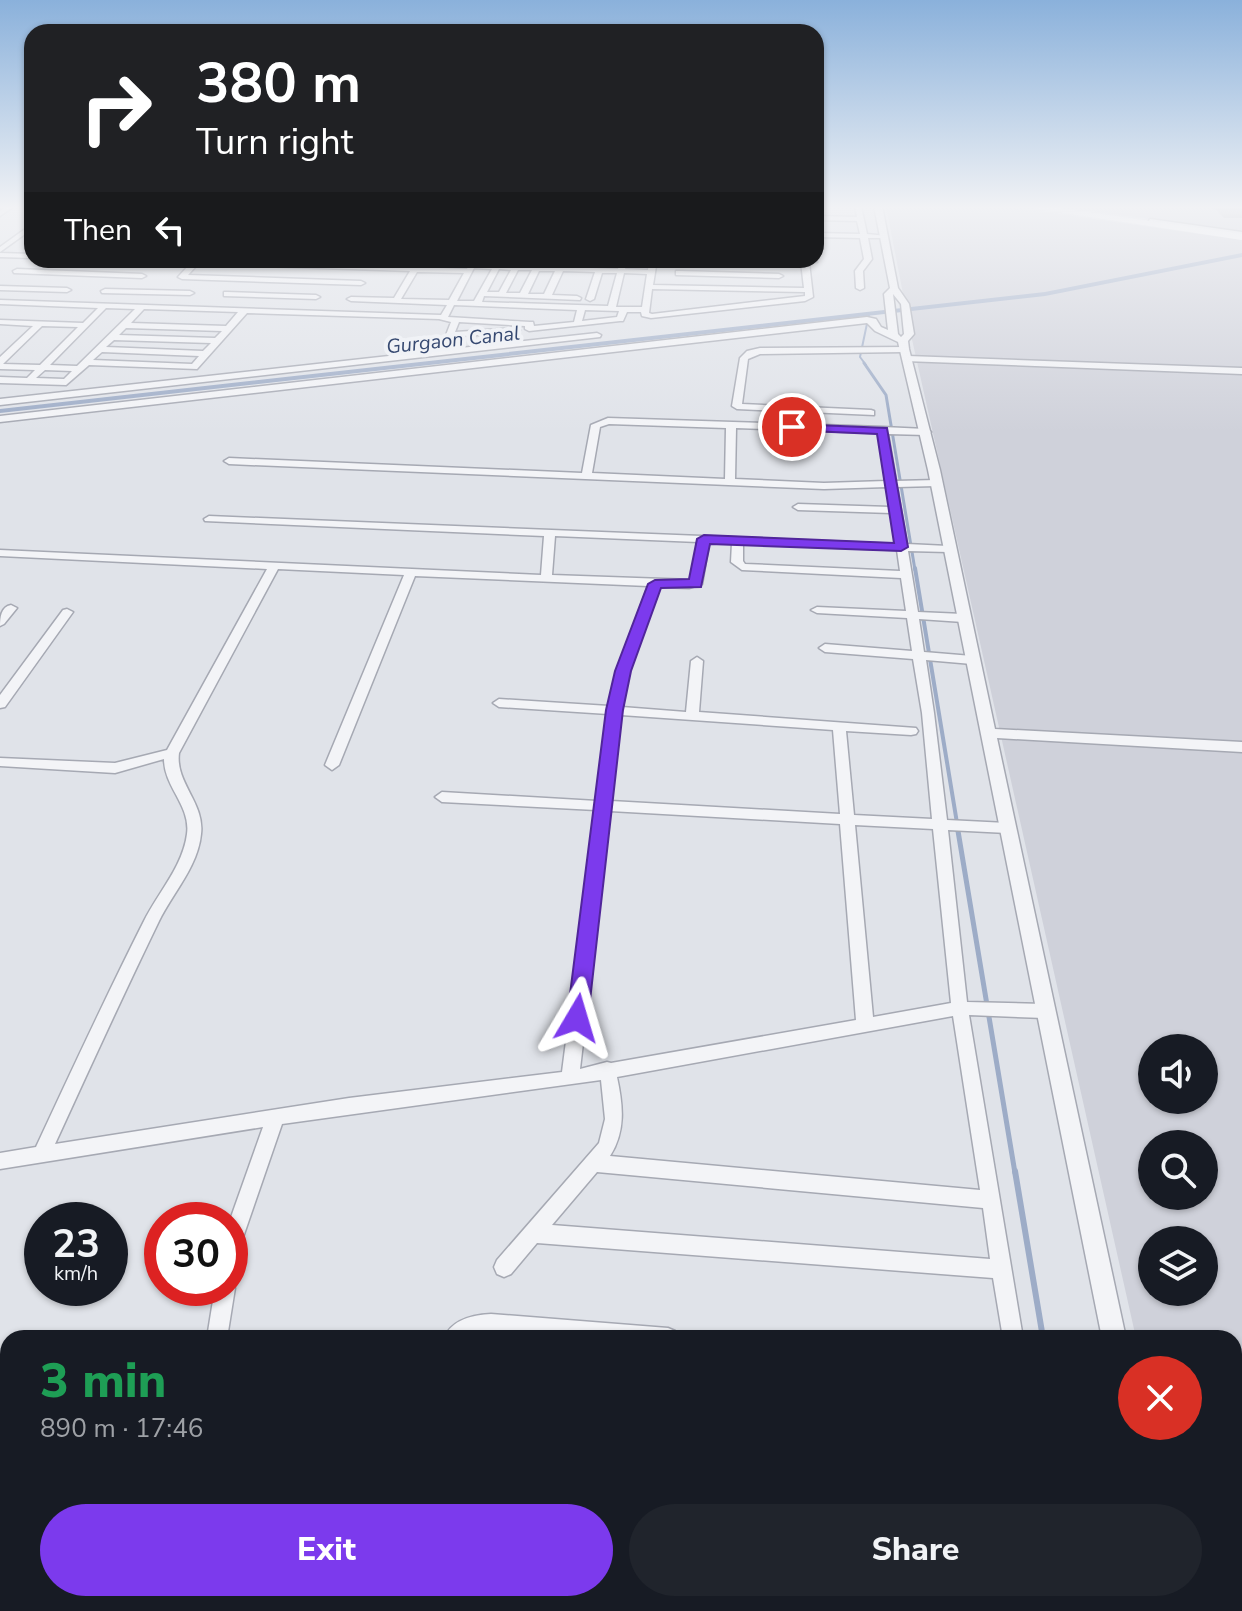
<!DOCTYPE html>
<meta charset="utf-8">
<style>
body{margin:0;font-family:"Nunito Sans",sans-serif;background:#20242c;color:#f1f3f6;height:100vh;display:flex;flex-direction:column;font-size:30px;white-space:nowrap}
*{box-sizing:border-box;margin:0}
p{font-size:26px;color:#9ea1a6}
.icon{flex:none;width:44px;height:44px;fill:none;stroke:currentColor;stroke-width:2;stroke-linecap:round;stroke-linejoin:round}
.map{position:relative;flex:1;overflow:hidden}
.sheet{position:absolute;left:0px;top:1330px;width:1242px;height:282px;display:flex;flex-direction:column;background:#171b24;border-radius:24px 24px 0 0;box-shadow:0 2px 6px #0004}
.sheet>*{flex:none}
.hud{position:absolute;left:24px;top:24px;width:800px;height:244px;border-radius:24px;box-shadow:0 2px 6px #0004;background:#202124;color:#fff;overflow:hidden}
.tools{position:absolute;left:1138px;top:1034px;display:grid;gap:16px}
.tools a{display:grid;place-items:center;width:80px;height:80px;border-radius:50%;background:#171b24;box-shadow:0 2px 6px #0004;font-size:40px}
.speed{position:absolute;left:24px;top:1202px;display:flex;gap:16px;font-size:40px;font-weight:700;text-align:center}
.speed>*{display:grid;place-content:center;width:104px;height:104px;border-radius:50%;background:#171b24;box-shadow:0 2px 6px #0004;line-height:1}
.speed small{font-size:20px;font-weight:400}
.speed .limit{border:12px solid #d22;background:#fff;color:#111}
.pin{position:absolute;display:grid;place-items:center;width:68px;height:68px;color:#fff;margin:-34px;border:4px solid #fff;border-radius:50%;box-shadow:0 2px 8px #0007}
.me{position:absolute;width:88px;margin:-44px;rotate:7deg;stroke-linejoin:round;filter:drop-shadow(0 0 6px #0008)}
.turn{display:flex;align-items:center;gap:28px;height:168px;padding:0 40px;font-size:36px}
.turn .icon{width:104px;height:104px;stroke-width:2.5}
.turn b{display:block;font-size:56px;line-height:68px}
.then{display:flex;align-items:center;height:76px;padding:0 40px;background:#0003;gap:16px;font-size:30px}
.round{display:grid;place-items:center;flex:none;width:84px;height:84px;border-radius:42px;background:#20242c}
.headline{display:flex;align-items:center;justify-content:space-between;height:136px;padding:0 40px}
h1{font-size:48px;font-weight:800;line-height:60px;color:#1e9e55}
.primary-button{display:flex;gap:16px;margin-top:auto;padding:16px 40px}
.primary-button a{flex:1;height:92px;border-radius:48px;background:#7c3aed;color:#fff;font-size:32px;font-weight:800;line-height:92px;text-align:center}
.primary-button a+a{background:#20242c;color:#f1f3f6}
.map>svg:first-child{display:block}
.built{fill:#cfd1da;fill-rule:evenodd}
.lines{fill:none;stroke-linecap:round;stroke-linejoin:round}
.stream-far4{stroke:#9dacc7;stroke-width:2}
.stream-far3{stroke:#9dacc7;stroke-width:3}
.stream-far2{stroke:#9dacc7;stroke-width:4}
.stream-far1{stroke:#9dacc7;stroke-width:5}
.stream{stroke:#9dacc7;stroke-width:6}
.canal{fill:#9dacc7;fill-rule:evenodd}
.minor-casing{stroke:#a6a9b3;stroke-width:3}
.tertiary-casing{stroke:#a6a9b3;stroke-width:3}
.minor{fill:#f3f4f7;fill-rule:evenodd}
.tertiary{fill:#f3f4f7;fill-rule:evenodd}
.secondary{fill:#fff;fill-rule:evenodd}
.wall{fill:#9ea1a9}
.route{fill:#7c3aed;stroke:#51269a;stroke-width:2}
.labels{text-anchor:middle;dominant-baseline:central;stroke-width:8;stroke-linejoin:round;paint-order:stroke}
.far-water-label{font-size:20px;font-style:italic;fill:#364971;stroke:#f0f2f6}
</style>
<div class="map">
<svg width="1242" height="1611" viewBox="0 0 1242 1611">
<rect width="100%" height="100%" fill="#e0e3e9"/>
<!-- built -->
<path class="built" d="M886,206H1002L1242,240V1611H1196L1194,1604H1234V1338H1136L911,335ZM1152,1048H1204V1100H1152ZM1152,1144H1204V1196H1152ZM1152,1240H1204V1292H1152Z
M1053,206H1242V231Z"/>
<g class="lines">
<!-- stream-far4 -->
<path class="stream-far4" d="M866,365L860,357L869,314"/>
<!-- stream-far3 -->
<path class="stream-far3" d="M864,363L886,395L915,570"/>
<!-- stream-far2 -->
<path class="stream-far2" d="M915,568L957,823"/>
<!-- stream-far1 -->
<path class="stream-far1" d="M958,831L1015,1173"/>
<!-- stream -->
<path class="stream" d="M1015,1171L1043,1338
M1087,1604L1088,1611"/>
<!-- canal -->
<path class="canal" d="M1242,253V257L1045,296L0,413V409L1045,292Z"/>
<defs>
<path id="minor" d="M6,206H14L0,216V211Z
M855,206H861L867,234L887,236L883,238H868L872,259L863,271L864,288L860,290L856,288L855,271L864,259L860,238L816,237V233L860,234L857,221L816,220V216L857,217Z
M1150,219L1242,232V236L1148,222Z
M32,224V229L0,252V247Z
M0,253L32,254V258L0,257Z
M816,258L817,262H809L813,297L805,301L651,318L642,316L641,312H627L623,321H620L529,331L525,329V326L459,322L455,332L516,328L520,330L516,332L450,337L446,335L451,322L439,319L247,313L197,369L89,365L66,385L0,383V377L27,378L35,370L0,369V357L33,326L0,324V320L83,323L98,308L0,304V300L441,315L447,305L351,301L347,299L351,297L394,298L410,271L198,264L188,275L361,281L365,283L361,285L182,279L178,277L190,264L135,262L131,260H202L467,269L471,260H479L477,264L618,269L620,260H628L625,269L648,270L649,260H657L653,285L804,288L801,262H781L777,260ZM474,268L492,269L474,301H457ZM499,269L511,270L499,292H487ZM518,270H532L520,293H506ZM539,271H555L544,294H528ZM563,271L595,272L586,299L590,301L594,299L602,273H617L608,306L482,302L484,296L580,300L581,298L577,296L552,295ZM417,272L464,273L449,300L401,299ZM624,273L647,274L642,307H616ZM652,289L805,292V296L652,314L649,313ZM454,305L577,310L574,322L534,326L533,322H530L448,317ZM106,308L135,309L77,366L50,365ZM144,309L238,312L226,326L131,323ZM585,310L619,311L617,317L582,321ZM42,326L78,327L40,365L3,364ZM126,328L222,331L215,338L119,335ZM114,340L211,343L203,351L106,347ZM102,352L199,356L192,364L93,360ZM45,370L72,371L64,379L36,378Z
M17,269L142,274L146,276L142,278L14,273L13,271Z
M679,271L779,274L783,276L779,278L676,275V271Z
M0,286L67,288L71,290L67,292L0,290Z
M105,289L190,291L194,293L190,295L102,293L101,291Z
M227,292L316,295L320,297L316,299L224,296V292Z
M597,333L601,335L600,337L0,405V399Z
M907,347V351L904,352L760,354L748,359L742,404L871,410L874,411V415L737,409L732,406L740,358L747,351L760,348Z
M908,356L1242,368V374L905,361V357Z
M608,418L883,427L926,429L931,432L926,435L888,434L896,481L936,480L941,483L936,486L897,487L907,544L948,546L953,549L948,552L908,551L918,612L963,614L969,618L963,622L919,619L924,652L972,656L978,660L972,664L926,660L934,713L947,820L1007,823L1014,828L1007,833L948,830L967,1002L1044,1004L1050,1006L1052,1011L1050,1016L1044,1018L969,1015L1023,1338H1003L993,1278L537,1243L511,1274L504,1277L497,1274L494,1267L497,1260L599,1143L605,1119L601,1080L282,1124L240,1246L237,1253L230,1255V1220L263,1127L0,1169V1153L36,1147C71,1072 106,996 144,921C158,893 183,866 187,834C191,806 164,787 164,759L115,773L0,766V758L115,763L167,750L267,569L0,556V550L541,575L544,536L205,521L204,519L209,516L896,544L891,513L798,510L793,507L798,504L890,507L887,487L824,489L229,464L224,461L229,458L582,473L591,425ZM609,424L726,428L725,479L592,473L600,427ZM736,428L879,433L886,481L824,483L735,479ZM555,536L698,542L693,580L552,575ZM709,543H732L731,562L742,570L901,578L906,611L817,607L811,610L817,613L907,618L912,651L825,644L819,648L825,652L913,659L922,713L932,819L854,815L846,731L911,735L916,734L918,731L916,728L699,712L703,661L697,657L691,661L686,712L622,707L629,671L660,587L689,588L702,584ZM743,544L897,550L900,571L745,564L743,561ZM278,569L404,575L325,765L332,770L339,765L415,576L648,586L617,671L609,706L499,699L493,703L499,707L608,714L597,801L442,792L435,797L442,802L596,810L562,1072L349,1098L55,1144C89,1070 123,995 159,921C173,893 198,866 201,834C205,803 175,783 179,753ZM621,715L833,730L840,814L611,801ZM610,811L840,824L856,1020L611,1063L607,1062L580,1069ZM855,825L933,829L951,1003L873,1017ZM953,1016L980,1190L610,1156C626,1131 623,1105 617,1077ZM597,1172L983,1208L990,1259L552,1225Z
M11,605L17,608L4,624L0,626C0,617 1,607 11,605Z
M67,609L73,612L5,707L0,708V695L63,610Z
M230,1280L235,1288L227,1338H207L215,1288H230Z
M491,1314L668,1328L675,1331L678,1338H539L491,1334L475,1335L471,1338H444C452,1319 473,1315 491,1314Z
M149,1604H176L179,1611H152Z
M412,1604H444L441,1611H409Z
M653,1604H749L752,1611H656Z
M1045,1604H1069L1070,1611H1046Z"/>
<path id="tertiary" d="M874,206H882L898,288L909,304L914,334L908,341L909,349L940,470L995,729L1242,742V752L997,738L1126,1338H1102L928,470L898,342L875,331L867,323L0,422V416L867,317L876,319L881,327L888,330L884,294L890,288ZM893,294L901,304L904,334L901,337L898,334Z
M1155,1604H1183L1184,1611H1156Z"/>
</defs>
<!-- minor casing -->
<use href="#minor" class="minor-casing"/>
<!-- tertiary casing -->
<use href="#tertiary" class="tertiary-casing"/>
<!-- minor -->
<use href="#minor" class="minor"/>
<!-- tertiary -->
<use href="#tertiary" class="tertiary"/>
<!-- secondary -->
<path class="secondary" d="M1018,206H1045L1242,234V240Z"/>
</g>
<!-- wall -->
<path class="wall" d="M1212,206H1242V218H1224Z"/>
<!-- sky -->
<linearGradient id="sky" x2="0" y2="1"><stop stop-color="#8ab1db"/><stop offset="0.48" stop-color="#f1f2f5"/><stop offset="1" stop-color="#f1f2f5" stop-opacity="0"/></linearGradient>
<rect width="1242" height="432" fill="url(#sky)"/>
<!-- route -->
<path class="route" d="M792,424L887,428L908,547L901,551L710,544L701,587L661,588L631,671L623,710L588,1018L585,1024L577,1027L570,1024L567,1018L606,710L615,671L648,584L655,580L689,579L697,539L704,535L894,543L877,434L787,430V425Z"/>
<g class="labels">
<!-- far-water labels -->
<g class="far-water-label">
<text transform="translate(453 340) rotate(-6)">Gurgaon Canal</text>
</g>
</g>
</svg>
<div class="tools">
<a><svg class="icon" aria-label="sound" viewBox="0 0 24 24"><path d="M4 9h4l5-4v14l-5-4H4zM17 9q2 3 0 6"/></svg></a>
<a><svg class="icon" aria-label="search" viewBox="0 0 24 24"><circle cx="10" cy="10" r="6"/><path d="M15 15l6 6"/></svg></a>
<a><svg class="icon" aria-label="layers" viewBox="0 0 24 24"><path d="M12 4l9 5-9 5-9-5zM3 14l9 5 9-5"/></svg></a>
</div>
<div class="speed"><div>23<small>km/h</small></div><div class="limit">30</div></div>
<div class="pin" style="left:792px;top:427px;background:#d93025"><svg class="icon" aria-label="arrive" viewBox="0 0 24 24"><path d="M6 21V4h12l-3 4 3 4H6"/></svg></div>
<svg class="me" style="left:577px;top:1018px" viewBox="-20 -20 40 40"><path d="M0-17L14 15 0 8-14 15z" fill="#7c3aed" stroke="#fff" stroke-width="4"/></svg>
<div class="hud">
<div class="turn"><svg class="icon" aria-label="right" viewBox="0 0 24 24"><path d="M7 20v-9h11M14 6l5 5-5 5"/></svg><div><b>380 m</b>Turn right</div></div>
<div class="then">Then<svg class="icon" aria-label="left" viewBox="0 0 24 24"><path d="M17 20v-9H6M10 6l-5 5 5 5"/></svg></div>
</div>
<section class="sheet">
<div class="headline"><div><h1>3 min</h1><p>890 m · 17:46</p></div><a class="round" style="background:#d93025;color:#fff"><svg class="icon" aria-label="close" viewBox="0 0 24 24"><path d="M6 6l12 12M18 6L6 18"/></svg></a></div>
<div class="primary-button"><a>Exit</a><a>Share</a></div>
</section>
</div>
